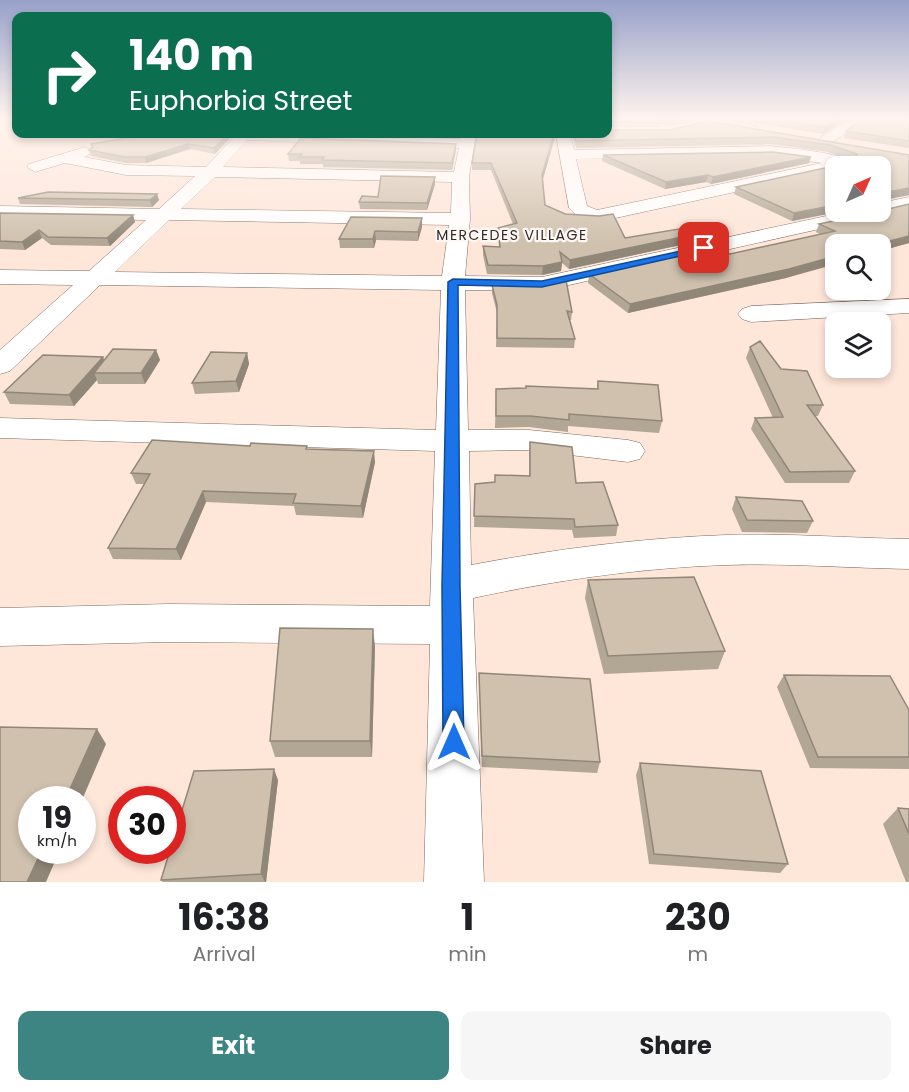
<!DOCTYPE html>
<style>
body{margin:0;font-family:Poppins,sans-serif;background:#f6f6f6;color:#202124;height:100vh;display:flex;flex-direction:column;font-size:22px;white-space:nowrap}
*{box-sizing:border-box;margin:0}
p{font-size:20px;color:#757577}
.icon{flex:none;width:33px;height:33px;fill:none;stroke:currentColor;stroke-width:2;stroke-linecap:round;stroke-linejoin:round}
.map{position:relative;height:882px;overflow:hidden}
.side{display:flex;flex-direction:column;background:#fff;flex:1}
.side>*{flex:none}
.hud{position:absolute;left:12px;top:12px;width:600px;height:126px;border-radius:12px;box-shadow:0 3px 9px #0003;background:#0b6e4f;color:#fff;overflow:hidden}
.needle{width:39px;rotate:45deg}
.buttons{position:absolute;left:825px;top:156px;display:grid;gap:12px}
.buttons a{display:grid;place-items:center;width:66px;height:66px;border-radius:12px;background:#fff;box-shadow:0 3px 9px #0003;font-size:30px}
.speed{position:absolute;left:18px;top:786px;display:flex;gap:12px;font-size:30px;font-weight:700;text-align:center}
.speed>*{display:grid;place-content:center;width:78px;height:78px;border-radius:50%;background:#fff;box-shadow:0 3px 9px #0003;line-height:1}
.speed small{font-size:15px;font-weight:400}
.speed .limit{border:9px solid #d22;background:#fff;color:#111}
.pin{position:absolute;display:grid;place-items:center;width:51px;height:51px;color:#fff;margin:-26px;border-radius:12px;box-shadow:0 3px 9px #0006}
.me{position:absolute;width:66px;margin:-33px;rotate:0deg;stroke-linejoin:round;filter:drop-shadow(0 0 4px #0008)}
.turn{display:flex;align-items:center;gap:21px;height:126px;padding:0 18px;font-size:27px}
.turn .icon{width:78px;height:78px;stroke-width:2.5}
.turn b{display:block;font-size:42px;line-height:51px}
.eta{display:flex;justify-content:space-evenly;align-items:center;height:102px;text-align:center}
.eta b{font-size:36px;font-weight:700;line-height:42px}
.action{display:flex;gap:12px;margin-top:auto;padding:12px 18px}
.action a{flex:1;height:69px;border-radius:12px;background:#3c8583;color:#fff;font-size:24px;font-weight:700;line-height:69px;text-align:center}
.action a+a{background:#f6f6f6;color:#202124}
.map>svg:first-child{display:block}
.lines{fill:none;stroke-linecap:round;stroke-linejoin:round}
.minor-casing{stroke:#7c685d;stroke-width:1}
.minor{fill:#fff;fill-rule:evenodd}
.wall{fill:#b2a695}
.shaded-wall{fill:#918779}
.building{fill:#cfc1ad;stroke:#918779;stroke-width:1.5}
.route{fill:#1a73e8;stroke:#114b97;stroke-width:1.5}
.labels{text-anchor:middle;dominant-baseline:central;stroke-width:4.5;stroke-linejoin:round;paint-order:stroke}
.far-neighbourhood-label{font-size:14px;letter-spacing:1.5px;fill:#322924;stroke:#fdf8f5}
</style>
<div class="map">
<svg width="909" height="882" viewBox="0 0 909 882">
<rect width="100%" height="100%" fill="#fee6d9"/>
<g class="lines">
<defs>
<path id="minor" d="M687,119C704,119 747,118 759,129L752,133L706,125L669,134H605H608V126L656,127L690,122Z
M850,119H866L830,144H820L818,141L820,138Z
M227,134H295L461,139L462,134H476L469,177L470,219L465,276L542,277L845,212H880V203L909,197V209L542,291L465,290L468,430H529L628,440L640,443L645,451L640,459L628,462L529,450L469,451L471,565C556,549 640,538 726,535C787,533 848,538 909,539V569C848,568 787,563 726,565C641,568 557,580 473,598L484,882H424L430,644L169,642L0,646V608L169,604L430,606L435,451L0,438V418L436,430L441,290L100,285L10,371L0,374V350L73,285L0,284V270L89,271L146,220L0,218V206L159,209L195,176L126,175L65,163L35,172L27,167L29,164L85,147L93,152L84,157L126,165L206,167L233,138ZM247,140L459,148L454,172L223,167ZM215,177L452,182L451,213L181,209ZM169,220L449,225L442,276L115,272Z
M556,134H570L574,150L771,146C786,148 845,153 853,163L850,166H836V170L597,222L578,217L569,208ZM771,156L822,163L597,210L587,206L576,159Z
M909,299V313L751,322L742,319L738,314L742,309L751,306Z"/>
</defs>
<!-- minor casing -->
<use href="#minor" class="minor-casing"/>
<!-- minor -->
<use href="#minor" class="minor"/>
</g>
<!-- wall -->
<path class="wall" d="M608,119H686L685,120L656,125L608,124Z
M733,119H846L823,134Z
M909,119V148L844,138L846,131Z
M707,121L909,155V195L881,200L880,203V166L836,212H837L792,221L734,194L736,187L839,165L853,161L828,152L771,144L576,148L572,134H608L609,130H670Z
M151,134H229L230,138L215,154L190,149L146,163H126L91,156L89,150L93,148L91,144Z
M353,134H461L459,137Z
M477,134H556L543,179L545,205L625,238L692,235L690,243L569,269L562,263L561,271L542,275L487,274L483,255V246L499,247L498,228L513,224L491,170H472V163Z
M456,144V150L452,170L323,167V164H300V161H289L288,154Z
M603,155L811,157L809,163L711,184L706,182L665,189L602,161Z
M435,177V184L427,210L360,209L359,202L378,197Z
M157,194L159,200L152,207L20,204L18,198Z
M0,213L133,215L135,222L110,246L51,245L42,238L25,250L0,249Z
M351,217L422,227L418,241L376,240L374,248H340L339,239Z
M819,224L909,243L880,251V244L786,278L628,313L588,283L589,274L730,254L820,234L816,232Z
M492,285L572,312L571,320H569L575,339L574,348L496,347L497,313L492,293Z
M750,347L781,369L823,405L818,416H815L855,471L849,483H785L751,429L755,418H773L746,358Z
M156,350L160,360L145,384H98L97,380L74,406L10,404L4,392L103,357L104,360Z
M247,353L249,364L239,392L195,394L192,383Z
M598,381L662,421L659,433L568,426V432L529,427L495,428L496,389H597Z
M530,442L576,483L618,525L616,536L574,538L572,530L474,527L475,484L495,482L529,476V452Z
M308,449L375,462L363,518L296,515L294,506L206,502L181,560L113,559L108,548L144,484H136L131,473Z
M736,497L813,521L807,533L742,532L732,509Z
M588,580L725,651L718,669L604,674L585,598Z
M375,646L372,757H275L270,741Z
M479,673L600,762L597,773L482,767L479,685Z
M784,675L909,710V769L810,768L777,687Z
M640,763L788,864L780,873L649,864L636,775Z
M278,780L266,882H163L161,880Z
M898,808L909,809V882H906L883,824Z"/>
<!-- shaded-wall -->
<path class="shaded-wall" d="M657,119H686L685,120L656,125Z
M838,119H846L823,134L825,127Z
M228,134L230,138L215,154L214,148Z
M554,134H556L542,182V175Z
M188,144L190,149L146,163L145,157Z
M456,144V150L452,170V163Z
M811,157L809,163L711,184L713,177Z
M708,175L706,182L665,189L666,182Z
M435,177V184L427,210V203Z
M909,188V195L880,201L883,193Z
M157,194L159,200L152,207L150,200Z
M836,205V212H837L792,221L794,213Z
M133,215L135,222L110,246L107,238Z
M422,218V227L418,241V232Z
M39,230L42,238L25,250L22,242Z
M375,231L376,240L374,248L373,239Z
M692,235L690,243L569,269L570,260Z
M909,236V243L880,251V244H878Z
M836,256V264L786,278L628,313L630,304Z
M562,262L561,271L542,275L543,266Z
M156,350L160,360L145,384L141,373Z
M247,353L249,364L239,392L236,381Z
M103,357L107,368L94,373L97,380L74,406L69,395Z
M374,451L375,462L363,518L361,506Z
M203,491L206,502L181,560L176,549Z
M373,629L375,646L372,757L370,741Z
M97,729L106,744L82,800H65Z
M274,769L278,780L266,882H265L261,874Z
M42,850H60L46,882H27Z"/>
<!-- building -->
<path class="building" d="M772,119H838L825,127Z
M863,119H909V141L846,131Z
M707,121L909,155V188L883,193L880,202V166H836V205L794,213L736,187L839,165L841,161H854L857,154L830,145L773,137L576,141L574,134H608V129L609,130H670Z
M151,134H228L214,148L188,144L145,157H124L89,150L93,147L91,144Z
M477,134H554L542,175L545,205L565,214L599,216L613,214L625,238L679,229L692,235L570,260L560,252L562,262L543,266L488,265L483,246L500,247L498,228L517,223L491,163H472Z
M301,138L456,144L452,163L322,160L324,157H299L302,154H288Z
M773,152L811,157L713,177L708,175L666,182L603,155Z
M381,176L435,177L427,203L359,202L362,196L378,197Z
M48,192L157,194L150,200L18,198Z
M909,204V236L878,244H836V256L789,269L630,304L589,274L716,247L730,254L835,231L819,224L876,212H880V211Z
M0,213L133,215L107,238L48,237L39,230L22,242L0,241Z
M351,217L422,218L418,232L375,231L373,239H339Z
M566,280L572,312L567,311L575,339L497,338V305L492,285H543Z
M760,341L781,369L807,371L823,405H807L855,471L790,472L755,418L783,417L750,347Z
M113,349L156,350L141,373H94Z
M211,352L247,353L236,381L192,383Z
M43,355L103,357L69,395L4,392Z
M598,381L658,385L662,421L569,414V420L530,416H496V389L526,388V386L598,389Z
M152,440L250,446L251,443L307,446L306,449L374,451L361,506L293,503L296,494L203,491L176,549L108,548L150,474L131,473Z
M530,442L572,447L576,483L603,482L618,525L575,527L574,519L474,516L475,484L495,482V475L530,476Z
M736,497L802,501L813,521L747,520Z
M694,577L725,651L608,656L588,580Z
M280,628L373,629L370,741H270Z
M479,673L590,679L600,762L482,756Z
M784,675L890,676L909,710V757H818Z
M0,727L97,729L65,800H32V850H42L27,882H0Z
M640,763L761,771L788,864L654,854Z
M274,769L261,874L161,880L170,850H172V843L194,771Z
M898,808L909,809V834Z"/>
<!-- sky -->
<linearGradient id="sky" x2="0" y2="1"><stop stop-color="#98a1ca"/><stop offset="0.49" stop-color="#fff4ee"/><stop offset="1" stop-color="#fff4ee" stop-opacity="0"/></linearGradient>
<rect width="909" height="243" fill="url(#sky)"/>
<!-- route -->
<path class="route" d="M704,246L708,248L707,250L542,287L458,285L460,586L464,742L461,749L454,752L446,749L443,742L442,586L448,282L453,279L542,281Z"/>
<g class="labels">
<!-- far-neighbourhood labels -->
<g class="far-neighbourhood-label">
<text x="512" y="235">MERCEDES VILLAGE</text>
</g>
</g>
</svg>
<div class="buttons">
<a><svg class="needle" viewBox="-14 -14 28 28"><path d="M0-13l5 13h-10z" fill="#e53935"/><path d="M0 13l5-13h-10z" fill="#757577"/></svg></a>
<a><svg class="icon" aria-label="search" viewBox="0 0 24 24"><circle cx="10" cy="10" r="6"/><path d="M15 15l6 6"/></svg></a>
<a><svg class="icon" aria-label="layers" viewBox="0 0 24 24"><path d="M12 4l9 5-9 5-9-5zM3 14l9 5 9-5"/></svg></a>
</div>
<div class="speed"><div>19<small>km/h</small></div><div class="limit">30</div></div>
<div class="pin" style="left:704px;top:248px;background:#d93025"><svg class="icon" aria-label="arrive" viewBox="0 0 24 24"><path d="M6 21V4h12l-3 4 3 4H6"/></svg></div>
<svg class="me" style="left:454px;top:742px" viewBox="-20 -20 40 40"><path d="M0-17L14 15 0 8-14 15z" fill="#1a73e8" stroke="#fff" stroke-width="4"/></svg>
<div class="hud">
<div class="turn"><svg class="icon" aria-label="right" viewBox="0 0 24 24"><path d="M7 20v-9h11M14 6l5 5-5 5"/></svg><div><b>140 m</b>Euphorbia Street</div></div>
</div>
</div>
<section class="side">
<div class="eta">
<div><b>16:38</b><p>Arrival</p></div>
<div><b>1</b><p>min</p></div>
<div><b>230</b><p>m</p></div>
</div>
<div class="action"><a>Exit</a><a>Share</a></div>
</section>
